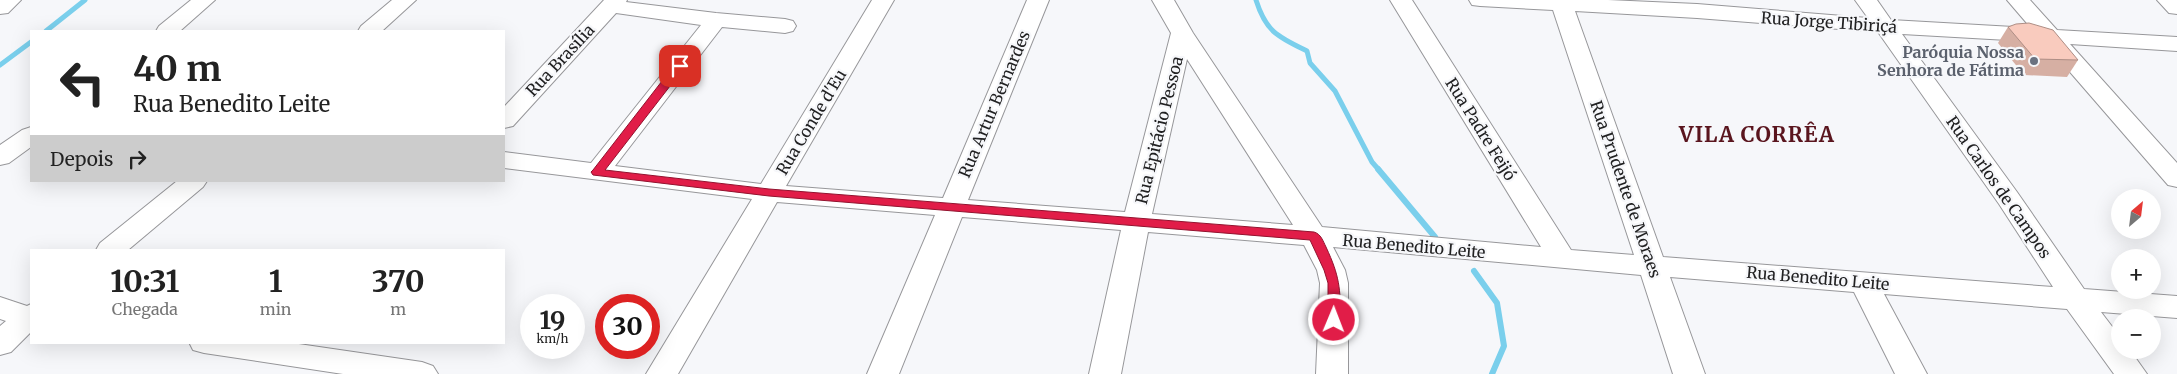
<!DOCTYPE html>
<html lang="pt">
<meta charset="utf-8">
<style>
body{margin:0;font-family:Merriweather,serif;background:#f2f2f2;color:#222;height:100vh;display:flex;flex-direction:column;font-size:19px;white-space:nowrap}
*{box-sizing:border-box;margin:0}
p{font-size:16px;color:#767676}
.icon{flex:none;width:28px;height:28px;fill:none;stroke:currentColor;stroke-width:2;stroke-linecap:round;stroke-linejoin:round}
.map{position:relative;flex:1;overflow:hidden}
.details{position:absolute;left:30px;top:249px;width:475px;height:95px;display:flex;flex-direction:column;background:#fff;border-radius:0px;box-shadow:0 5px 20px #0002}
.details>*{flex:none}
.top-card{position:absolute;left:30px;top:30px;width:475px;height:152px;border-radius:0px;box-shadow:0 5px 20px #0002;background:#fff;color:#222;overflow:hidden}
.needle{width:32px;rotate:28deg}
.controls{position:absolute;left:2111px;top:189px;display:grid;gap:10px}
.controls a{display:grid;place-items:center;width:50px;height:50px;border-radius:50%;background:#fff;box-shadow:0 5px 20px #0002;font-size:25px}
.speed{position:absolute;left:520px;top:294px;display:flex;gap:10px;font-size:25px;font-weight:700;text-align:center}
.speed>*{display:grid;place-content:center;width:65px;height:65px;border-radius:50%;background:#fff;box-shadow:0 5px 20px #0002;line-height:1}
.speed small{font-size:12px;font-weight:400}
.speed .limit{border:8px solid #d22;background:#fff;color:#111}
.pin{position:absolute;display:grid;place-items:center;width:42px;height:42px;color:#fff;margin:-21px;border-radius:10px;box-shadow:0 2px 8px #0006}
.me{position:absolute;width:55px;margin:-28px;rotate:1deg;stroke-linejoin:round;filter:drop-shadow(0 0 4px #0008)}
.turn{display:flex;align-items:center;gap:18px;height:105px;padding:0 20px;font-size:22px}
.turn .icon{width:65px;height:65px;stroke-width:2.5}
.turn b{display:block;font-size:35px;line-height:42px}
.then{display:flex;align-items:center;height:48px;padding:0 20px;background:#0003;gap:10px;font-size:19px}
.eta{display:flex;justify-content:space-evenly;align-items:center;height:85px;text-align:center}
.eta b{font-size:30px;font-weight:700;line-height:35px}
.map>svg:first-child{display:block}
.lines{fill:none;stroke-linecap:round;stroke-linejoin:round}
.stream-far1{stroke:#7acfec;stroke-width:5}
.stream{stroke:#7acfec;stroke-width:6}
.minor-casing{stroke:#97979a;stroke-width:2}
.minor{fill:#fff;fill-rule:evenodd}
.wall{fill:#d6afa3}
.building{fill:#f9cbbe;stroke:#ae8e85}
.route{fill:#e11d48;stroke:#92132f}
.worship-dot{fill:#6b7280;stroke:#f6f7fa;stroke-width:2}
.labels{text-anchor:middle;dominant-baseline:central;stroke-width:4.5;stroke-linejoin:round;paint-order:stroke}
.street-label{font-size:16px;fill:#212122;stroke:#f6f7fa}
.worship-label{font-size:16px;font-weight:bold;fill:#5b616d;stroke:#f6f7fa;text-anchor:end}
.district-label{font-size:21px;font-weight:bold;letter-spacing:1px;fill:#5a151e;stroke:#f6f7fa}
</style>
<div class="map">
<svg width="2177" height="374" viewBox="0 0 2177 374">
<rect width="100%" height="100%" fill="#f6f7fa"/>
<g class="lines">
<!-- stream-far1 -->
<path class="stream-far1" d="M1256,0C1266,32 1278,37 1307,51L1310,63L1335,91L1372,162L1379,170
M46,31L85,0
M0,65L31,42"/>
<!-- stream -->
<path class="stream" d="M1378,169L1435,237
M1474,271L1497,303L1504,346L1492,374"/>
<defs>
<path id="minor" d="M0,0H21L8,13L0,14Z
M191,0H215L180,31H156L159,26Z
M392,0H416L382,31H358L361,26Z
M604,0H627L626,2L716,13L785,19L793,21L796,26L793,31L785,33L722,27L615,166L761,184L872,0H894L786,186L943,198L1027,0H1049L968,200L1125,212L1171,33L1152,0H1174L1193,33L1322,227L1541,247L1390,0H1412L1571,250L1634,255L1553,10L1480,6L1472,5L1469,0H1608L1697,4L1868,18L1855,0H1877L1891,20L2031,28L2007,0H2030L2057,30L2177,37V51L2070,44L2177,163V187L2168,185L2044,42L1902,34L2017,192L2084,289L2177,296V318L2101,312L2120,337V350H2130L2147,374H2114L2067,309L1884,294L1927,374H1895L1854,292L1670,277L1705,374H1673L1641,275L1333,247L1345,270L1348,283V374H1316L1320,283L1317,270L1304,245L1148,232L1121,374H1089L1121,230L962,217L899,374H867L935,215L777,202L678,374H646L752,199L504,168V152L591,163L701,25L616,13L513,126L504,128V107ZM1575,11L1697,18L1878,32L1999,204L2053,287L1663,257ZM1187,59L1293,225L1152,214Z
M2157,0H2177V14L2169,13Z
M31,127V147L9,163L0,165V145L22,130Z
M177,181H207L203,187L128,250H96L100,243Z
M0,297L27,306L31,304V332L11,352L0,355V326L6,321L0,319Z
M189,342H285L422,362L433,366L438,374H343L204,353L193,350Z"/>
</defs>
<!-- minor casing -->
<use href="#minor" class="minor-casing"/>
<!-- minor -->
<use href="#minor" class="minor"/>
</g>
<!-- wall -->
<path class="wall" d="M2008,27L2078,60L2067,77L2024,75L1998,43Z"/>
<!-- building -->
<path class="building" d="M2029,23L2053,30L2078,60L2035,59L2008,27L2016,24Z"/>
<!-- route -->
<path class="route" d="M680,62L684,63V68L605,170L769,189L1314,232C1321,234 1323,241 1326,247C1340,277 1340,288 1341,320L1339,324H1330L1328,320V283L1324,270L1310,240L769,196L593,175L591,172L593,170L676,63Z"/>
<!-- markers -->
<circle class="worship-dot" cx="2034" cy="61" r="5"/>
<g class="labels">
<!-- street labels -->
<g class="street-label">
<text transform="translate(1829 22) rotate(4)">Rua Jorge Tibiriçá</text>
<text transform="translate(560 60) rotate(-47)">Rua Brasília</text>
<text transform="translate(994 104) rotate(-67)">Rua Artur Bernardes</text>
<text transform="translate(811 122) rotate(-59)">Rua Conde d'Eu</text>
<text transform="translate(1481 129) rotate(58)">Rua Padre Feijó</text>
<text transform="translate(1159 130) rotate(-76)">Rua Epitácio Pessoa</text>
<text transform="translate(1999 187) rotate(55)">Rua Carlos de Campos</text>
<text transform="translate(1626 189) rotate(71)">Rua Prudente de Moraes</text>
<text transform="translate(1414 246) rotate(5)">Rua Benedito Leite</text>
<text transform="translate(1818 278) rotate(5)">Rua Benedito Leite</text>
</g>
<!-- worship labels -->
<g class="worship-label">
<text x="2024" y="52">Paróquia Nossa<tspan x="2024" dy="18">Senhora de Fátima</tspan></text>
</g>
<!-- district labels -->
<g class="district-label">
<text x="1757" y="134">VILA CORRÊA</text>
</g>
</g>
</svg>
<div class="controls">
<a><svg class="needle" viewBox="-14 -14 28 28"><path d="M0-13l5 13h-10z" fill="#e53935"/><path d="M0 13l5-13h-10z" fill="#767676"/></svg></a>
<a>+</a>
<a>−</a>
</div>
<div class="speed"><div>19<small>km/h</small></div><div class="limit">30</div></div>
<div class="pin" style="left:680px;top:66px;background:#d93025"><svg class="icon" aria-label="arrive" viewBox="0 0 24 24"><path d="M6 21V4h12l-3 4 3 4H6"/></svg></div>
<svg class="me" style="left:1334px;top:320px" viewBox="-20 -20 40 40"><circle r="17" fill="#e11d48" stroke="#fff" stroke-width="3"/><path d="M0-11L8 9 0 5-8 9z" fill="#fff"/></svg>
<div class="top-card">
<div class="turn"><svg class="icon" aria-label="left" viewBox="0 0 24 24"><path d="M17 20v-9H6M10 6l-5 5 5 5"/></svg><div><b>40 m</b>Rua Benedito Leite</div></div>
<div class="then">Depois<svg class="icon" aria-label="right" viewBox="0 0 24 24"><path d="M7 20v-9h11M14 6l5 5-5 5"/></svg></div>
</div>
<section class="details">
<div class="eta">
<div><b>10:31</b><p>Chegada</p></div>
<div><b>1</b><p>min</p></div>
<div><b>370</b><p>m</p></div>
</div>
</section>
</div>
